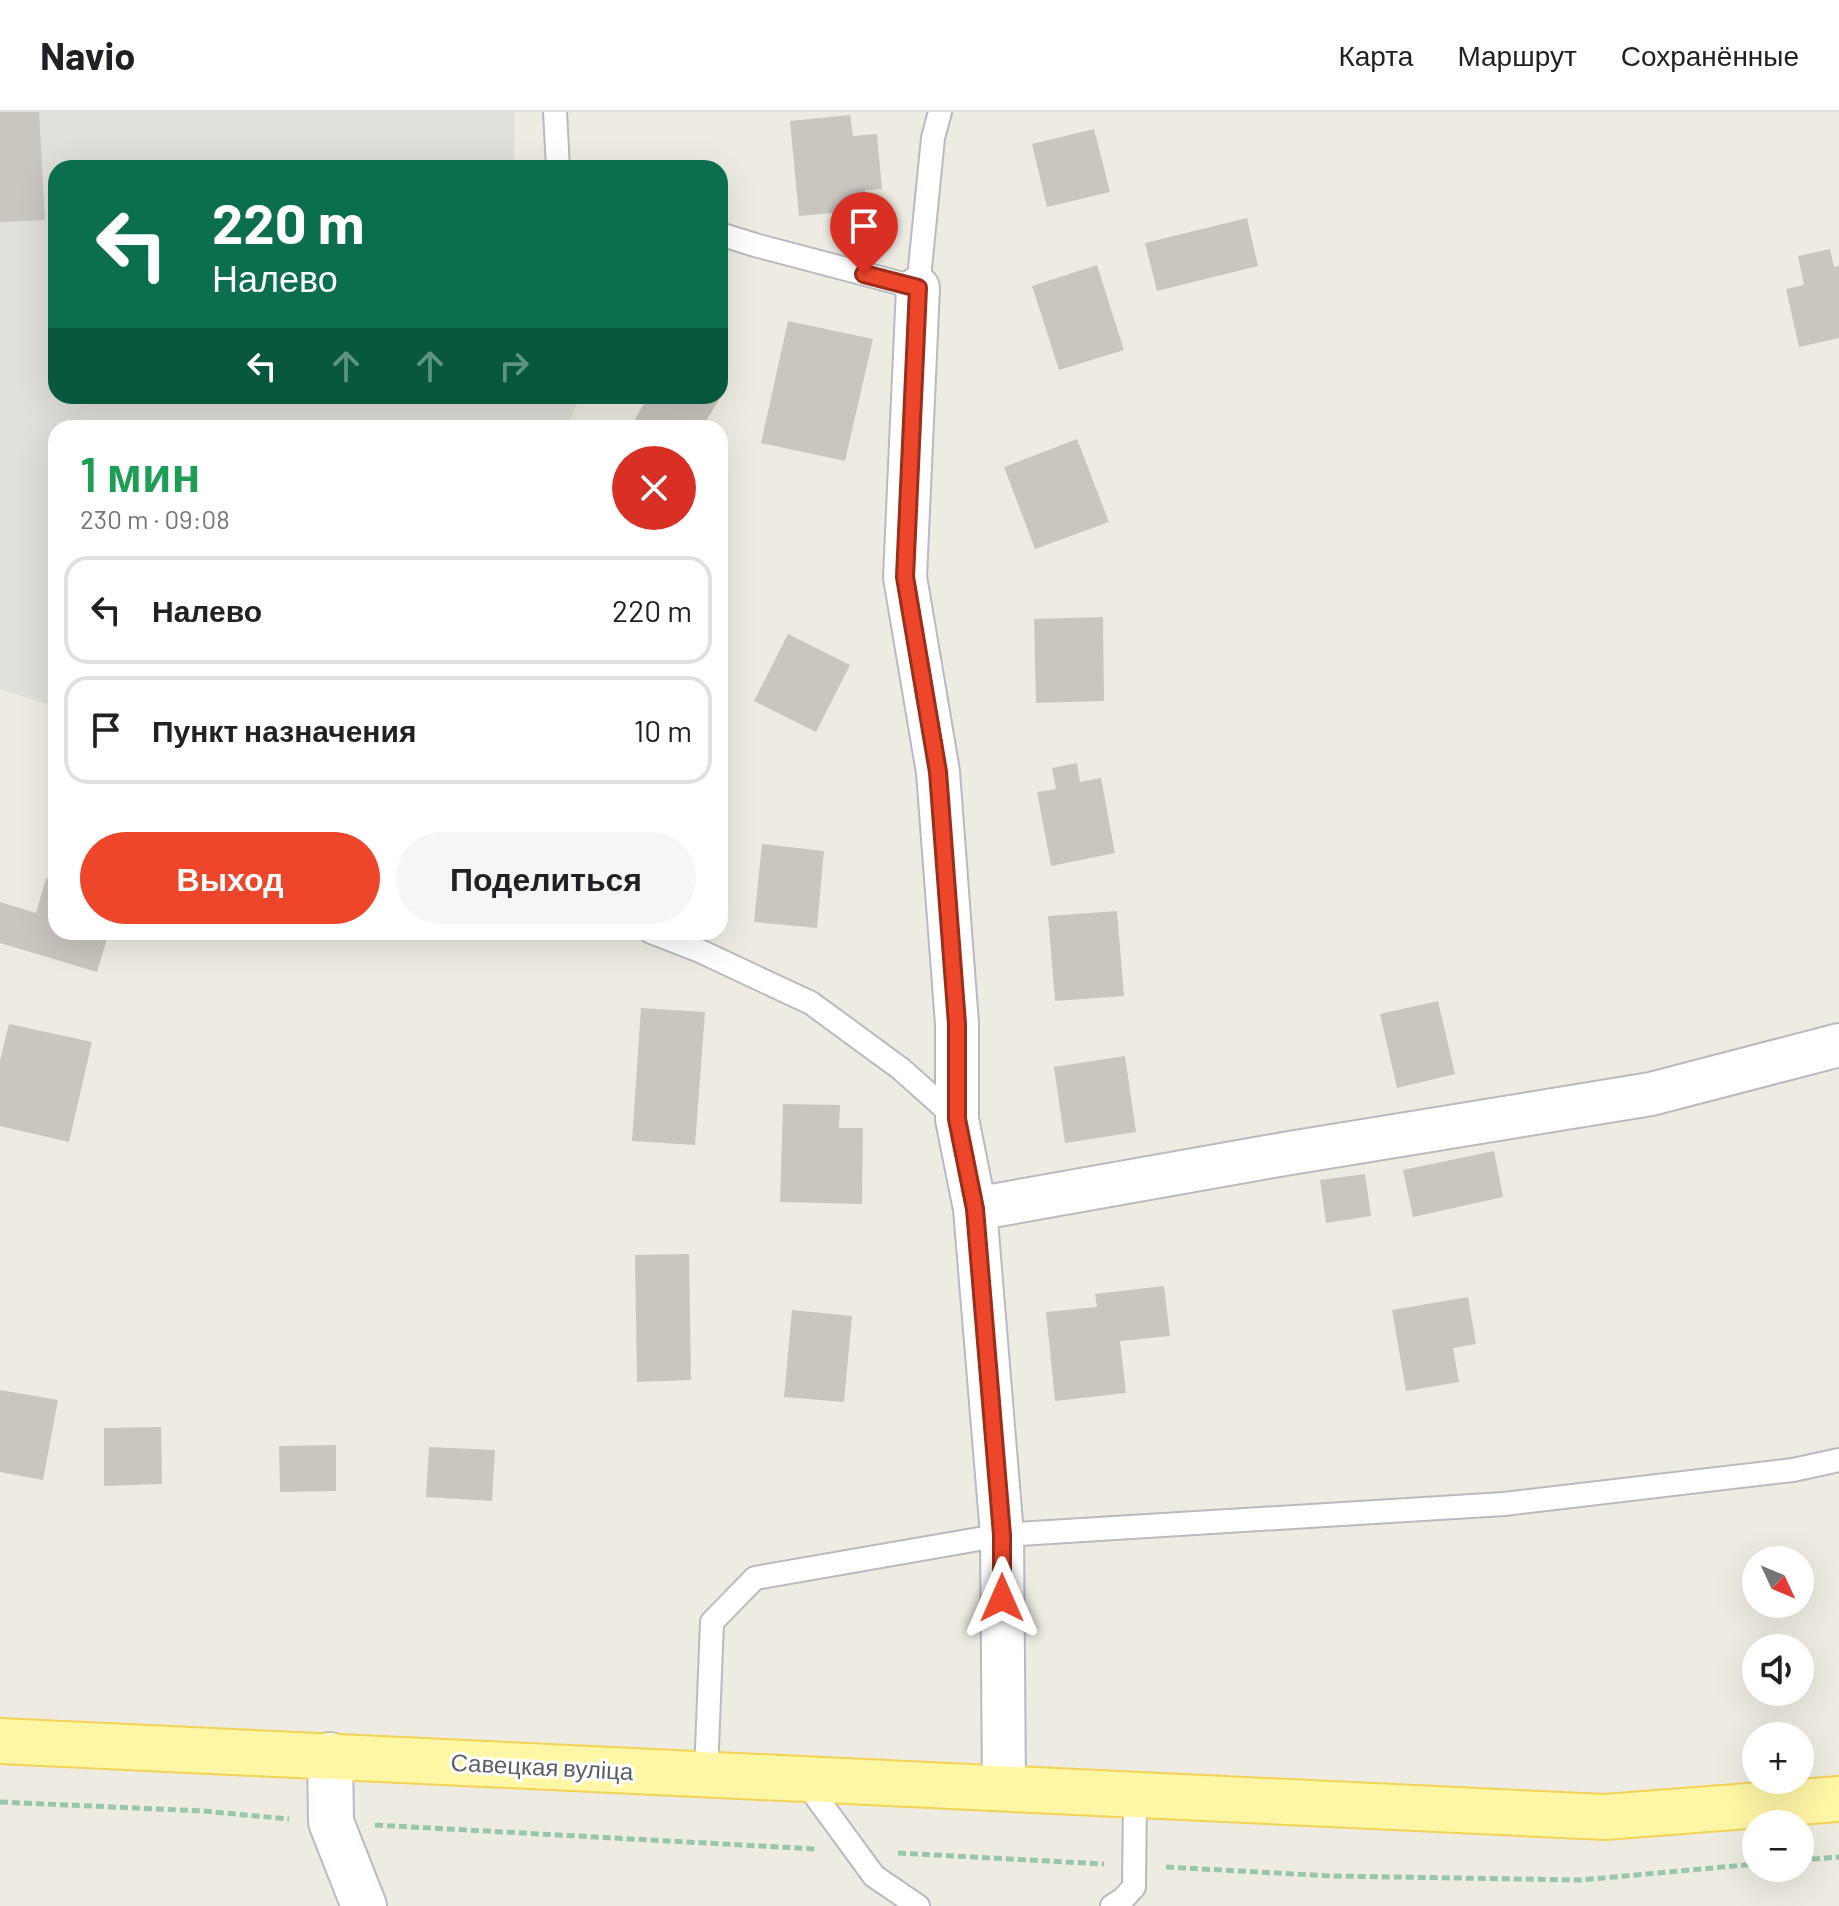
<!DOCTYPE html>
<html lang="ru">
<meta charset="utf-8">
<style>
body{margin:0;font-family:Barlow,sans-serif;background:#f6f6f6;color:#202124;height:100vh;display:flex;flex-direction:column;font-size:30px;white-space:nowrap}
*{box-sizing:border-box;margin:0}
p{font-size:26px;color:#757577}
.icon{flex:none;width:44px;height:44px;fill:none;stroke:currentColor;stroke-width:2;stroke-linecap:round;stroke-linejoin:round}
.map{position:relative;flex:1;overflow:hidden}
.panel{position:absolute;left:48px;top:308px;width:680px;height:520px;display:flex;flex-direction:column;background:#fff;border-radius:24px;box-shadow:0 8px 32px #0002}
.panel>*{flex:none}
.top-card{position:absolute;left:48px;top:48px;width:680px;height:244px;border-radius:24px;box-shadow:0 8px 32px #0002;background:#0b6e4f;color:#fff;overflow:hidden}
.needle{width:52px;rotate:134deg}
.tools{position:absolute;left:1742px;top:1434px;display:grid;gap:16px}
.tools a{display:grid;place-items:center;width:72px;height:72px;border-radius:50%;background:#fff;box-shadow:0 8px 32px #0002;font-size:40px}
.pin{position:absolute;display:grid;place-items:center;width:68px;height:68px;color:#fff;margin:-82px -34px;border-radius:50% 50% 50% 0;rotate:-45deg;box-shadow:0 0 8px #0007}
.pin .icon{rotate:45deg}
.me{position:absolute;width:88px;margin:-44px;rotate:0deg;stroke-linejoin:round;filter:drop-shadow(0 0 6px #0008)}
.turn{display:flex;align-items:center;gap:28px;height:168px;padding:0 32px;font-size:36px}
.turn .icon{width:104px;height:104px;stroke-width:2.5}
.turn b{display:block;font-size:56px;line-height:68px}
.lanes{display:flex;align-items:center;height:76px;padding:0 32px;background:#0003;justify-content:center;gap:40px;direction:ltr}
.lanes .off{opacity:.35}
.round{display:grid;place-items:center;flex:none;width:84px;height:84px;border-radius:42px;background:#f6f6f6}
.headline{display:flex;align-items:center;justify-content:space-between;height:136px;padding:0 32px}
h1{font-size:48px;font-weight:600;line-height:60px;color:#1e9e55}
.primary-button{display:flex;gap:16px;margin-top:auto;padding:16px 32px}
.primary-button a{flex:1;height:92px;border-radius:48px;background:#ed462a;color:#fff;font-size:32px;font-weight:600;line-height:92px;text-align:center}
.primary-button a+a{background:#f6f6f6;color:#202124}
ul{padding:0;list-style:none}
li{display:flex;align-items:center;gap:24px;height:108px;margin:0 16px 12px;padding:0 16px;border:4px solid #e0e0e0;border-radius:24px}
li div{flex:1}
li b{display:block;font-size:30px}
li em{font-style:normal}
header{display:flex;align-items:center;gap:48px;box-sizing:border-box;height:112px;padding:0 40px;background:#fff;border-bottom:2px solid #e0e0e0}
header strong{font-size:38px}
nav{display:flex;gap:44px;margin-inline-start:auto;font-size:28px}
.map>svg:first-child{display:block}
.industrial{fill:#e1dfda}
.building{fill:#c9c6bf}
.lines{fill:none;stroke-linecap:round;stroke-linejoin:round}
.lane-casing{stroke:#b8babf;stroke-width:26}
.street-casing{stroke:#b8babf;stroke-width:46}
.secondary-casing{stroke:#b8bbc1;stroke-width:48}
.primary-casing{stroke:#f4d255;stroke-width:48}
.path{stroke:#97c7a8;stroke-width:5;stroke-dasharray:8 4;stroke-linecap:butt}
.lane{stroke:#fff;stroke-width:22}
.street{stroke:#fff;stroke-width:42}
.secondary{stroke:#fff;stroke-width:44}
.primary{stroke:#fff6a6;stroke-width:44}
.route-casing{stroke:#9a2e1b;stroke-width:20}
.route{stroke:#ed462a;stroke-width:14}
.labels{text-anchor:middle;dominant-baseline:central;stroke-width:6;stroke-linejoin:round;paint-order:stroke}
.street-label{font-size:24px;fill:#5b5e64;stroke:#fff}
</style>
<header>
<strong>Navio</strong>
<nav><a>Карта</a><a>Маршрут</a><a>Сохранённые</a></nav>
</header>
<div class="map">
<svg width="1839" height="1794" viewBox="0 0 1839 1794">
<rect width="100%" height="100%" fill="#eeece2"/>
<!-- industrial -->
<path class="industrial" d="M0,0H514V56H56V284H584L574,298L567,316H56V595L0,577Z"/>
<!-- building -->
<path class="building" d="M0,0H39L45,108L0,110Z
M850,3L853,24L877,22L882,77L865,78L867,98L799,104L790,9Z
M1094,17L1110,80L1047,95L1032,32Z
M1247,106L1258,154L1157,179L1145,131Z
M1830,137L1834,155L1839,154V226L1799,235L1786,177L1804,173L1798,144Z
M1097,153L1124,238L1059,258L1032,174Z
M788,209L873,227L845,349L761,331Z
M648,284H721L702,316H649L635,308Z
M1077,327L1109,410L1035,437L1004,355Z
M1103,505L1104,589L1036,591L1034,507Z
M788,522L850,553L816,620L754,589Z
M1077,651L1080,670L1101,666L1115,741L1051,754L1037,680L1056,677L1052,656Z
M762,732L824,739L817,816L754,810Z
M46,766L56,769V820H109L97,860L0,831V790L36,801Z
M1117,799L1124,884L1055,889L1048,804Z
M1438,889L1455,962L1397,976L1380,902Z
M641,896L705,900L695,1033L632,1029Z
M9,912L92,930L69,1030L0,1014V949Z
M1125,944L1136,1020L1065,1031L1054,955Z
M783,992L840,993L839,1016H863L862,1092L780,1090Z
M1494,1039L1503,1085L1413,1105L1403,1058Z
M1365,1062L1371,1104L1326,1111L1320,1068Z
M687,1142H689L691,1268L637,1270L635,1143Z
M1164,1174L1170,1224L1120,1229L1126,1281L1055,1289L1046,1200L1097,1195L1095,1182Z
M1468,1185L1476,1232L1453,1236L1459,1270L1406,1279L1392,1198Z
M792,1198L852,1204L844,1290L784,1285Z
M0,1278L58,1288L43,1368L0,1360Z
M161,1315L162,1372L104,1374V1316Z
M336,1333V1379L280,1380L279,1334Z
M429,1335L495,1338L492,1389L426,1385Z"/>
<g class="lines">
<defs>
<path id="lane" d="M555,0L558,56
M720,122L755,133L918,176L933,26L940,0
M651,820L700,839L811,891L901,957L957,1007
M706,1662L712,1510L755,1466L1002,1423L1504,1392L1793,1358L1839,1348
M803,1667L874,1764L918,1794
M1112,1794L1123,1787L1134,1775L1135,1683"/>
<path id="street" d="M918,176L905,465L938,660L957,912V1007L975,1097L1002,1423L1004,1676
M975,1097L1284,1042L1651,982L1839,933"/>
<path id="secondary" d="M330,1643L331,1710L364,1794"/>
<path id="primary" d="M0,1629L1605,1705L1839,1687"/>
</defs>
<!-- lane casing -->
<use href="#lane" class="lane-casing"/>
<!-- street casing -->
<use href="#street" class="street-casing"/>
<!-- secondary casing -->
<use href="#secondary" class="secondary-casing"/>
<!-- primary casing -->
<use href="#primary" class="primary-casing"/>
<!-- path -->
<path class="path" d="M0,1690L203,1699L289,1707
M375,1713L816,1737
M898,1741L1104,1752
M1800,1748L1839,1745
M1166,1755L1332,1764L1581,1768L1756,1752"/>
<!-- lane -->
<use href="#lane" class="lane"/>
<!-- street -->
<use href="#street" class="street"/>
<!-- secondary -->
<use href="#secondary" class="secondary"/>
<!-- primary -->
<use href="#primary" class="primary"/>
</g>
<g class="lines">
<defs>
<path id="route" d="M864,162L918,176L905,465L938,660L957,912V1007L975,1097L1002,1423V1486"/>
</defs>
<!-- route casing -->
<use href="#route" class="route-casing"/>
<!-- route -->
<use href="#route" class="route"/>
</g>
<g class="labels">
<!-- street labels -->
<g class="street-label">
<text transform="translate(542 1654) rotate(3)">Савецкая вуліца</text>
</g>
</g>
</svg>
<div class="tools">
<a><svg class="needle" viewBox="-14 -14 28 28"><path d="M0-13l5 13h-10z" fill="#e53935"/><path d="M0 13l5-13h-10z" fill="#757577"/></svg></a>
<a><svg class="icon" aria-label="sound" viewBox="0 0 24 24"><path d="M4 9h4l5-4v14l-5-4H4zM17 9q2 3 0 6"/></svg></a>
<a>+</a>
<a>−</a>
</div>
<div class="pin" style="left:864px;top:162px;background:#d93025"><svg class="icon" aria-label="arrive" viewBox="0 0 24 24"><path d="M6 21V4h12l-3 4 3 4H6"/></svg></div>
<svg class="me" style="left:1002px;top:1486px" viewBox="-20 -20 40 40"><path d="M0-17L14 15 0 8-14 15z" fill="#ed462a" stroke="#fff" stroke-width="4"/></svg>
<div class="top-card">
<div class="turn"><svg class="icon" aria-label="left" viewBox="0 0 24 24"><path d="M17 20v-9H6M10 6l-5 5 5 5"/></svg><div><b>220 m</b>Налево</div></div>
<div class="lanes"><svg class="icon" aria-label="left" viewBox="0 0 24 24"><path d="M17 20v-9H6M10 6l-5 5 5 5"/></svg><svg class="icon off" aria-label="ahead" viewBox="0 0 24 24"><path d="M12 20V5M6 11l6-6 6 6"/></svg><svg class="icon off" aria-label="ahead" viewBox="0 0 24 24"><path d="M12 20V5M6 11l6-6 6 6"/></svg><svg class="icon off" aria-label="right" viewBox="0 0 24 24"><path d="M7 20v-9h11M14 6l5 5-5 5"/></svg></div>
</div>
<section class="panel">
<div class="headline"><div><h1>1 мин</h1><p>230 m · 09:08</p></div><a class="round" style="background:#d93025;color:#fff"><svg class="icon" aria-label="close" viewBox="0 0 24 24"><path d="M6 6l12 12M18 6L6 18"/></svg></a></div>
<ul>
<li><svg class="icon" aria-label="left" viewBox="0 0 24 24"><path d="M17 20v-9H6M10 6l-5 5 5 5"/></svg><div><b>Налево</b></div><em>220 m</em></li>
<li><svg class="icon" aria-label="arrive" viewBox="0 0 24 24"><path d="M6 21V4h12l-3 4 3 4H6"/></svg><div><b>Пункт назначения</b></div><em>10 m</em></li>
</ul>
<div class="primary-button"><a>Выход</a><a>Поделиться</a></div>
</section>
</div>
